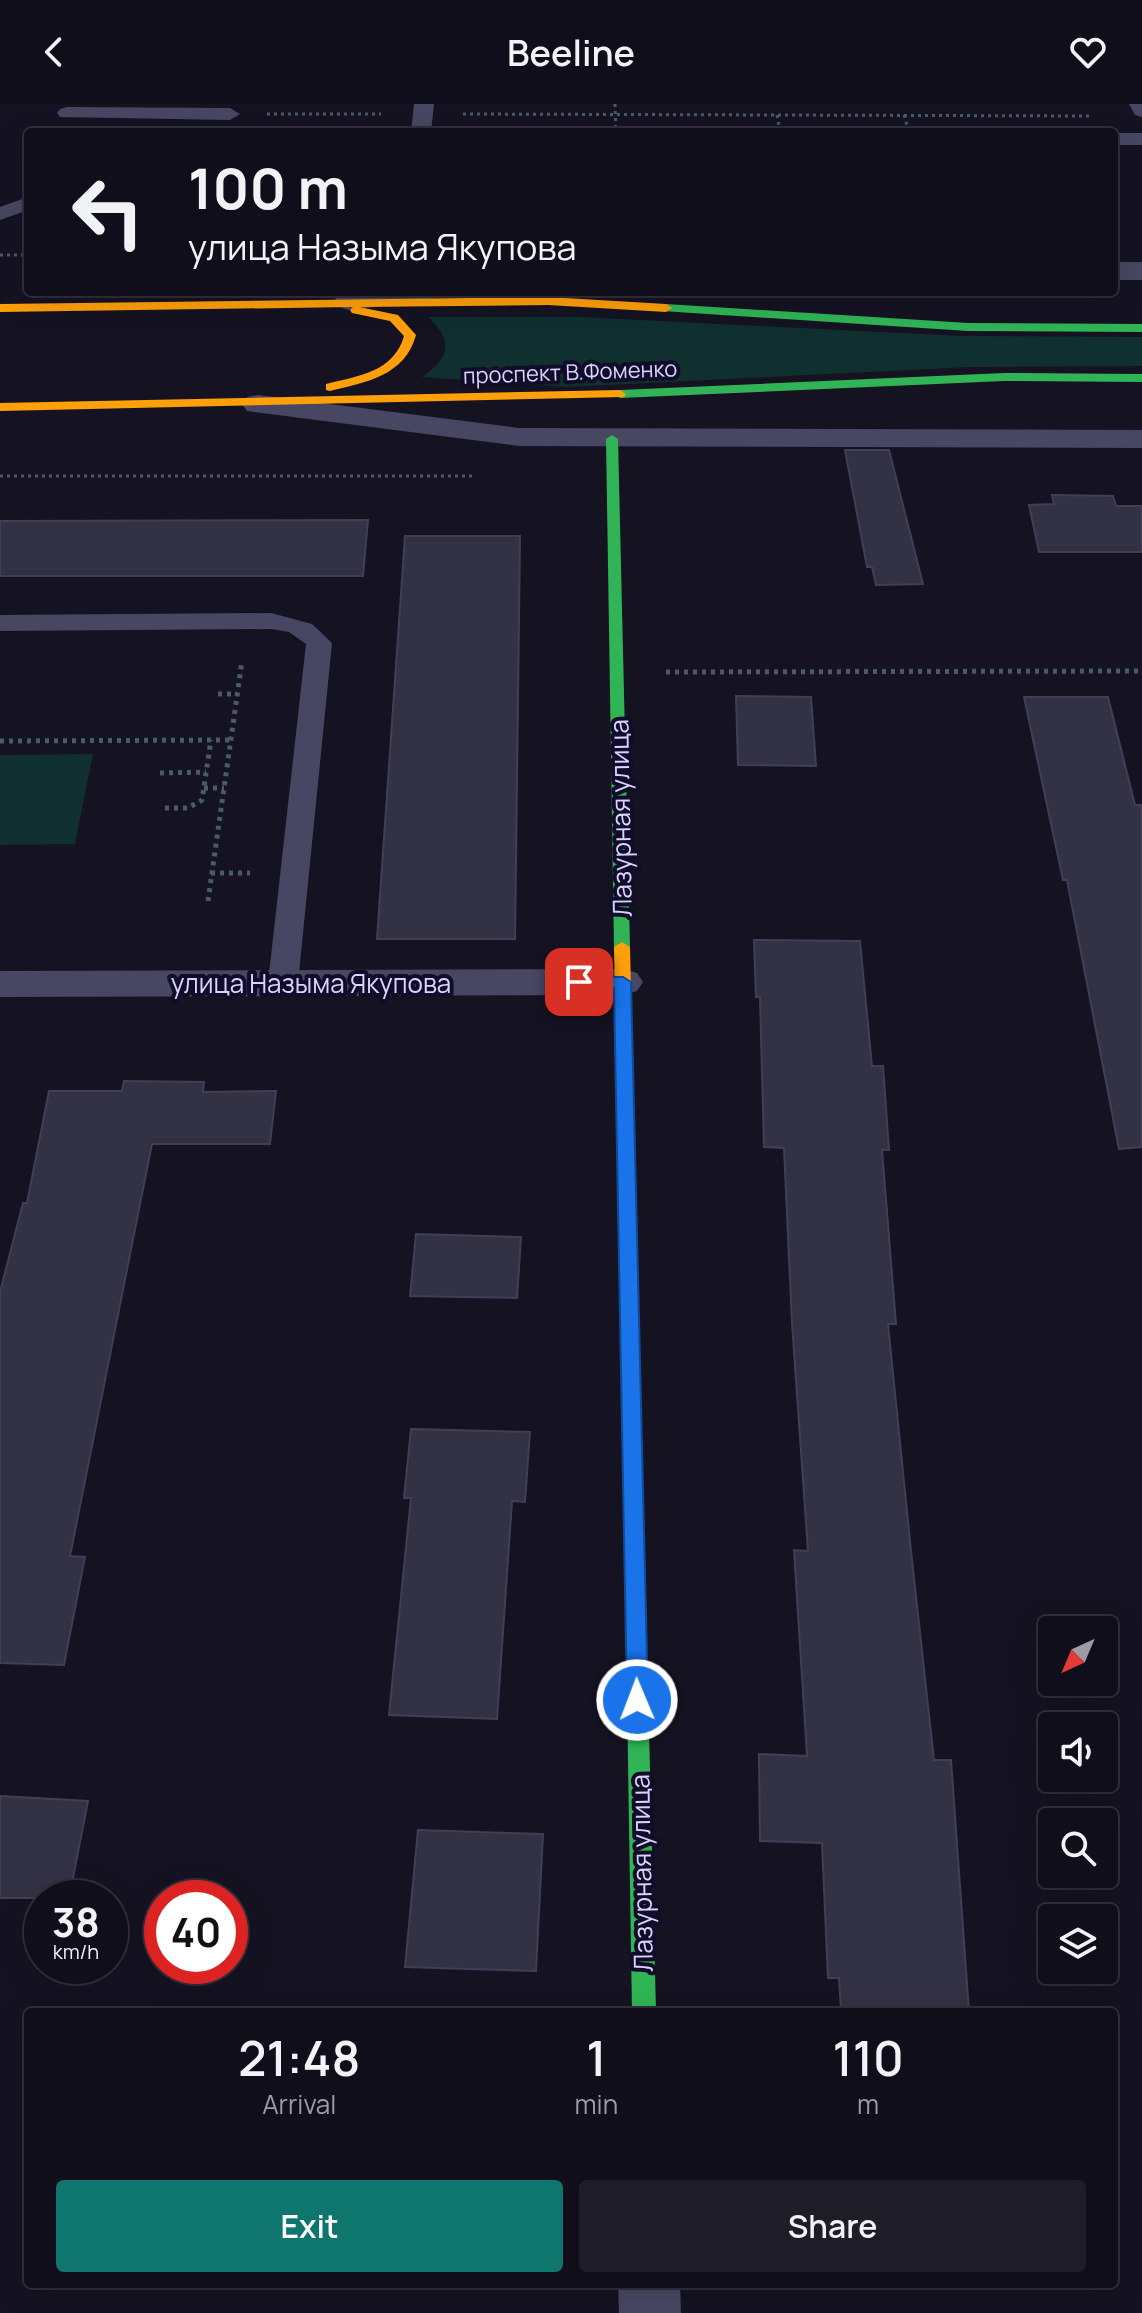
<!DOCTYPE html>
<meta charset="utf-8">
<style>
body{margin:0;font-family:Manrope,sans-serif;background:#1e1c27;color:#f1f3f6;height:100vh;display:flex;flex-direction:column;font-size:30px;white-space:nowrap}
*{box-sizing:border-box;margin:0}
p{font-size:26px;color:#9c9ca2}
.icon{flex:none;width:44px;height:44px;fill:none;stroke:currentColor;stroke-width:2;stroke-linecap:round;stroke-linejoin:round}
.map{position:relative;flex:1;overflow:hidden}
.side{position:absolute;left:24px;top:1904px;width:1094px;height:280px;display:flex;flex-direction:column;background:#100e1a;border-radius:8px;box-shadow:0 8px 32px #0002,0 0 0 2px #302e39}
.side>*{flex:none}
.banner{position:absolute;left:24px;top:24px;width:1094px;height:168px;border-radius:8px;box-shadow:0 8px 32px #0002,0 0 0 2px #302e39;background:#100e1a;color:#f1f3f6;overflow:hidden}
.needle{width:52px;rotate:224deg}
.fabs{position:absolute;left:1038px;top:1512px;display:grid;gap:16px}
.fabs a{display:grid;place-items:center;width:80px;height:80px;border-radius:8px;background:#100e1a;box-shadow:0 8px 32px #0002,0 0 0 2px #302e39;font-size:40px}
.speed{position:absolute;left:24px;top:1776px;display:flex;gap:16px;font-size:40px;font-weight:700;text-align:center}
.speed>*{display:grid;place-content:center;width:104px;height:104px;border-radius:50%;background:#100e1a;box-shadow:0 8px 32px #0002,0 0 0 2px #302e39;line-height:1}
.speed small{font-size:20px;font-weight:400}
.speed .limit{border:12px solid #d22;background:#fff;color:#111}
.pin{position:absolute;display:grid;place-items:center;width:68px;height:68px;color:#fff;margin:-34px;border-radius:16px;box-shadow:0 4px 12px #0006}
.me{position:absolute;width:88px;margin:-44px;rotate:359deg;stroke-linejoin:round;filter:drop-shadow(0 0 6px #0008)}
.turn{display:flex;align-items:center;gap:28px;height:168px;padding:0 32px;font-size:36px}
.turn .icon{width:104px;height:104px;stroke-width:2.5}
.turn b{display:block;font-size:56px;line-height:68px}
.eta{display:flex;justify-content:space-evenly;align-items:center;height:136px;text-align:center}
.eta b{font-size:48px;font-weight:600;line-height:56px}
.button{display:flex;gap:16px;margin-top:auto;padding:16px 32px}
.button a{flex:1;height:92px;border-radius:8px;background:#0f766e;color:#fff;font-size:32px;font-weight:600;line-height:92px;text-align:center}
.button a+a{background:#1e1c27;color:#f1f3f6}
header{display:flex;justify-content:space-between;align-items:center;height:104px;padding:0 32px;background:#100e1a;font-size:36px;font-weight:600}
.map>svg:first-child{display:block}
.green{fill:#102f2f}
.building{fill:#333144;stroke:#413e57;stroke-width:2}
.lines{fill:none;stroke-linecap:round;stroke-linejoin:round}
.path-far1{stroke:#485a6b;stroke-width:3;stroke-dasharray:3 4;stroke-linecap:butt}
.path{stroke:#485a6b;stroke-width:5;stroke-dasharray:4 5;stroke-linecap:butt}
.lane{fill:#474763;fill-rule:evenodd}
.street{fill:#474763;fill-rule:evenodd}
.fast{fill:#30b455;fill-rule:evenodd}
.slow{fill:#ff9f0a;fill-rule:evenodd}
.route{fill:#1a73e8;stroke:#114b97;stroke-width:2}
.labels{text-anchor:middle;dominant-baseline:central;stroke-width:8;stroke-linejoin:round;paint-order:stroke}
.far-street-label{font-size:22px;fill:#d8d4ff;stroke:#110d28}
.street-label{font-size:26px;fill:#d8d4ff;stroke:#110d28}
</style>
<header><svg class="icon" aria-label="back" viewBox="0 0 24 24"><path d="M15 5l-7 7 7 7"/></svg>Beeline<svg class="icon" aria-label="heart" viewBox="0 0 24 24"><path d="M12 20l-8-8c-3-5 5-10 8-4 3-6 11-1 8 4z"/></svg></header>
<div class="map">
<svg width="1142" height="2209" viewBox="0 0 1142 2209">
<rect width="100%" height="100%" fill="#151322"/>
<!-- green -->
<path class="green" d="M428,213H580L962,232L1142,233V262L970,263L566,283L422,273C450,254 454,237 428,213Z
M93,650L75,740L0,741V651Z"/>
<!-- building -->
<path class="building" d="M845,346H889L923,480L876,481L872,463H867Z
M1052,391L1113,392L1116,402H1142V448H1039L1029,401L1054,400Z
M368,416L363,472H0V417Z
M405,432H520L515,835H377Z
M736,592L811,593L816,662L738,661Z
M1024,593H1108L1135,701H1142V1043L1119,1045L1067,776H1063Z
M754,836L860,837L872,962H883L889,1046H882L896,1220H888L911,1447L934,1656H951L969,1908L841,1905L839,1874H828L822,1739L760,1737L759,1650L807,1652L794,1446L808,1447L792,1219L784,1044L764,1043L760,893H756Z
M124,977L204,978L203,988L276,987L270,1040H152L70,1452L85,1453L64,1561L0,1559V1188L23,1099H27L49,987H122Z
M416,1130L521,1133L517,1194L410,1192Z
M411,1325L530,1328L525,1398L512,1397L497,1615L389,1611L411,1394H404Z
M0,1692L88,1697L69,1794H0Z
M418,1726L543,1730L536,1867L405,1863Z"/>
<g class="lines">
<!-- path-far1 -->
<path class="path-far1" d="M615,0L616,28
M267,10H381
M463,10L1089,12
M777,11L780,28
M904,11L909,28
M0,151H28
M0,372H475"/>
<!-- path -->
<path class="path" d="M666,568L1142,567
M218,590H237
M0,637L230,636
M160,669L206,668
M204,684H224
M165,704H188L202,696L211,636
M211,769H250
M208,797L242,557"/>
<!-- lane -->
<path class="lane" d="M414,0H434L431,28H411Z
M1129,0H1142V13L1135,11Z
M67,3L230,4L240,10L230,16L60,13L57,9L60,5Z
M1114,29H1142V41H1114Z
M28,93V106L0,116V103Z
M271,509L312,520L332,539L298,879L293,886L283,889L273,886L268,879L306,540L289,528L271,525L0,527V511Z"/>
<!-- street -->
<path class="street" d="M1114,158H1142V176H1114Z
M350,188H437L432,194L422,197L349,206L339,203L334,197L339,191Z
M258,291L519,324L1142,326V344L519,342L247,307L242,300L247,293Z
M623,865L637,869L643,878L637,887L623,891L0,893V867Z
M618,2180H680L681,2209H619Z"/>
<!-- fast -->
<path class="fast" d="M666,200L968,219L1142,220V228L968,227L662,207V201Z
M1004,269L1142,270V278L1004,277L620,294L614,290L620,286Z
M612,331L618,335L630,843L622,848L614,843L606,335Z
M630,1213L637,1215L639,1220L656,1908H632L621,1220L623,1215Z"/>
<!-- slow -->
<path class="slow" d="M548,193L666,200L672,204L666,208L548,201L359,203L398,211L416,231C405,272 366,278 330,287L326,286V280C358,272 394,268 404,232L390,217L352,209L350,206L353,203L0,208V200Z
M620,286L626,290L624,293L0,307V299Z
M622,838L630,843L639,1220L637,1225H623L621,1220L614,843Z"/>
</g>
<!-- route -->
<path class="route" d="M579,873H623L631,878L648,1596L645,1602L637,1605L630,1602L627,1596L614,884L573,882L571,878Z"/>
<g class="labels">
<!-- far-street labels -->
<g class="far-street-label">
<text transform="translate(570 268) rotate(-2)">проспект В.Фоменко</text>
</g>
<!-- street labels -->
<g class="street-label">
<text transform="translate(620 714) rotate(-91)">Лазурная улица</text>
<text x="311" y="879">улица Назыма Якупова</text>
<text transform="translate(641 1769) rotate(-91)">Лазурная улица</text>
</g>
</g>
</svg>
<div class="fabs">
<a><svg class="needle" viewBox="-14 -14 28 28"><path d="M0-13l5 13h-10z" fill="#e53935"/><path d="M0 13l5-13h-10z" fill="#9c9ca2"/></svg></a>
<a><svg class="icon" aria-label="sound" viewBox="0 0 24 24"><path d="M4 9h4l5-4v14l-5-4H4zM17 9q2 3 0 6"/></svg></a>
<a><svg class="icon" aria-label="search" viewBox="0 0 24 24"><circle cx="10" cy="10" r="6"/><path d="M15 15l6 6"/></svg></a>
<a><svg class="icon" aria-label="layers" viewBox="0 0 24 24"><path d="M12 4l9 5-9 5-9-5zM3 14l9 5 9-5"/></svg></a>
</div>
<div class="speed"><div>38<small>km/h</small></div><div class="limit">40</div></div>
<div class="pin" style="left:579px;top:878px;background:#d93025"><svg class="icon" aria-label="arrive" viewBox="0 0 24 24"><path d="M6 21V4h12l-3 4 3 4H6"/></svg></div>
<svg class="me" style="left:637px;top:1596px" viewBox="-20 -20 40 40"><circle r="17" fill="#1a73e8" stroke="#fff" stroke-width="3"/><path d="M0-11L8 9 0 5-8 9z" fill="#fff"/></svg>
<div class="banner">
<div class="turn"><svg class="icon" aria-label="left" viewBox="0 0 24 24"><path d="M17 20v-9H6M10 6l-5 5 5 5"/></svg><div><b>100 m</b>улица Назыма Якупова</div></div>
</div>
<section class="side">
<div class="eta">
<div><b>21:48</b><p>Arrival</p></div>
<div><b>1</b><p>min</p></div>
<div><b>110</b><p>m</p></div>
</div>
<div class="button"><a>Exit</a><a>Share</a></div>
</section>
</div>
